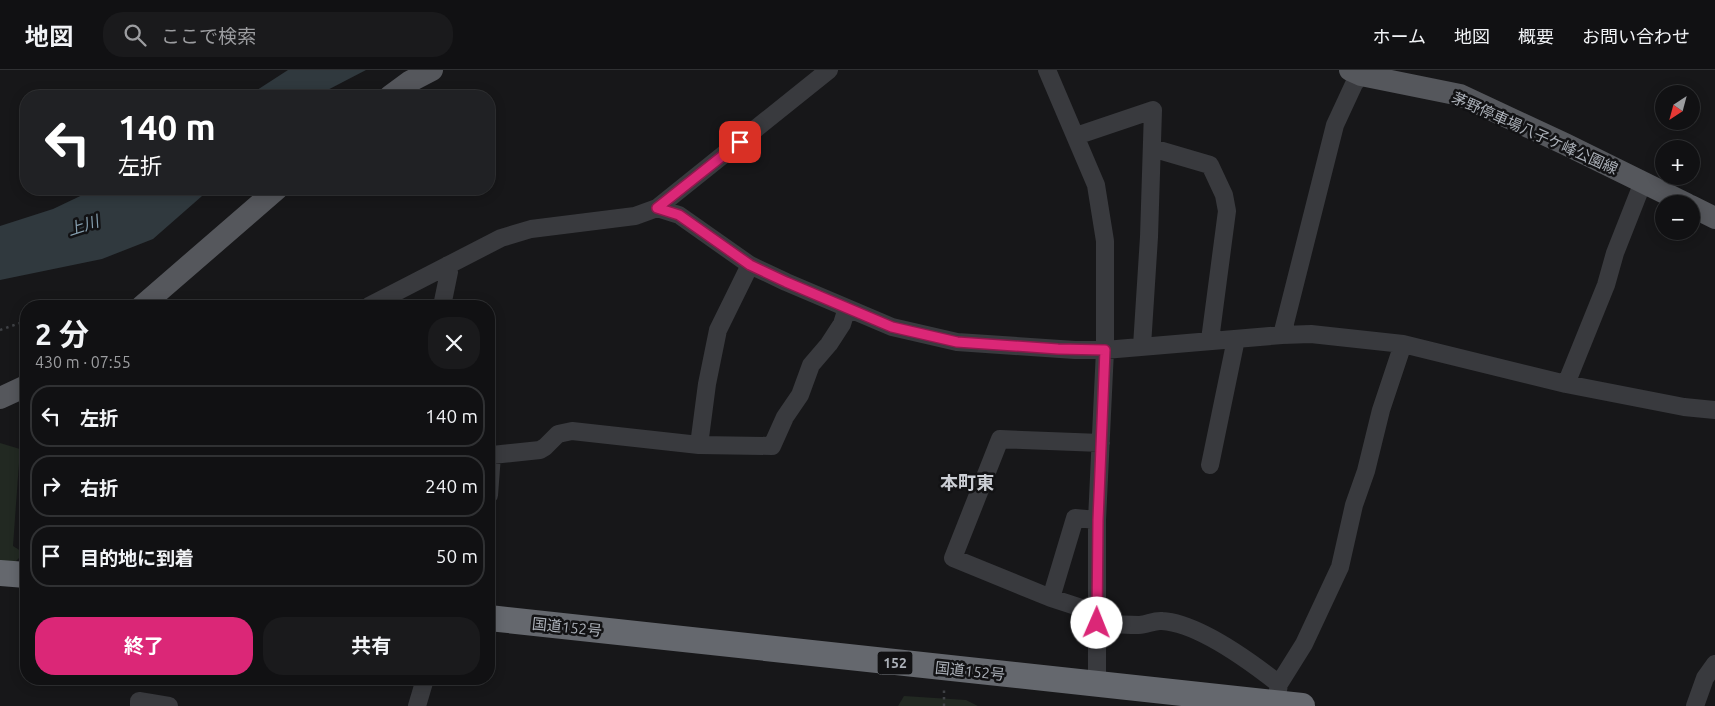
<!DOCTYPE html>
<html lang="ja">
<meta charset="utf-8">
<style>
body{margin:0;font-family:Ubuntu,"Noto Sans JP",sans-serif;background:#1a1a1c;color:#f1f3f6;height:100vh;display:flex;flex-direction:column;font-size:19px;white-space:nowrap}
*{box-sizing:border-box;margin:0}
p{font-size:16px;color:#9c9da0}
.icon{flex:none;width:28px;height:28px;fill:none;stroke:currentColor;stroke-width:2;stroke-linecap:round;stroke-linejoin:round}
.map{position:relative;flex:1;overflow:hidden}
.sheet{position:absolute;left:20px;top:230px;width:475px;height:385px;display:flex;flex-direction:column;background:#111113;border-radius:20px;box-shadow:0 2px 12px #0003,0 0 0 1px #303133}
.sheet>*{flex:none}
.top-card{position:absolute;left:20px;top:20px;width:475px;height:105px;border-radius:20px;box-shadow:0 2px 12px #0003,0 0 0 1px #303133;background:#202124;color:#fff;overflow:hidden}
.needle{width:32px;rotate:216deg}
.tools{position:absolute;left:1655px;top:15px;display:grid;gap:10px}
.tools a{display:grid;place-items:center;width:45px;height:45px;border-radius:50%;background:#111113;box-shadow:0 2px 12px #0003,0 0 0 1px #303133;font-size:25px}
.pin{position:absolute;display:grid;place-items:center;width:42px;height:42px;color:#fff;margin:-21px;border-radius:10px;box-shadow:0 2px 8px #0006}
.me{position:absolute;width:55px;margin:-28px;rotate:1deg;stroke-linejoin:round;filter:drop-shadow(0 0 4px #0008)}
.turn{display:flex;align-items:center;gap:18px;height:105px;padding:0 15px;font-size:22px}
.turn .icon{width:65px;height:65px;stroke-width:2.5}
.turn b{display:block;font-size:35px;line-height:42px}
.round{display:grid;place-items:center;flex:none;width:52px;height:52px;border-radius:20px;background:#1a1a1c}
.overview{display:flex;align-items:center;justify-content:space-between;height:85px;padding:0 15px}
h1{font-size:30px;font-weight:700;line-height:38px}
.action{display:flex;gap:10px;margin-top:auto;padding:10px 15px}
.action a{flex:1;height:58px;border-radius:20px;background:#db2777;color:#fff;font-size:20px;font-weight:700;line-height:58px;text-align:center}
.action a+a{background:#1a1a1c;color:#f1f3f6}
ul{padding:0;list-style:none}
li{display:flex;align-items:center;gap:15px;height:62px;margin:0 10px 8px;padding:0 5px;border:2px solid #303133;border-radius:20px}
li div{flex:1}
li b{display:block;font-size:19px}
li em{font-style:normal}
header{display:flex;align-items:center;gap:30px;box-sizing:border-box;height:70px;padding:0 25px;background:#111113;border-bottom:1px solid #303133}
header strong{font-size:24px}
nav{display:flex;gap:28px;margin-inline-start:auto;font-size:18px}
.search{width:350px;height:45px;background:#1a1a1c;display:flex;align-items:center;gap:12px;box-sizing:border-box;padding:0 18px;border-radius:20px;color:#9c9da0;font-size:19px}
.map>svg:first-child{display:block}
.green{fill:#222922}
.water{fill:#30393e}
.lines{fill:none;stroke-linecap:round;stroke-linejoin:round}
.path{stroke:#3f4145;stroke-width:2.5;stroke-dasharray:2.5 4;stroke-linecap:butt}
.minor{stroke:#393a3e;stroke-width:18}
.major{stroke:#55575c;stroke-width:22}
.highway{stroke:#65686e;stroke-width:26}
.route-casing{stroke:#8e194d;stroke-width:12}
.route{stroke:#db2777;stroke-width:9}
.labels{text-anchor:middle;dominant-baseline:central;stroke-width:5;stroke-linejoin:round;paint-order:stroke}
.shield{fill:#121214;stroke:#7d8187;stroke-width:1}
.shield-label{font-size:14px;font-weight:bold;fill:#abb0b8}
.street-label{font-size:15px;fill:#abb0b8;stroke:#121214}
.water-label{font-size:16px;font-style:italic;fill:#859faf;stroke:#121214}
.quarter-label{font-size:18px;font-weight:bold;fill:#cbced4;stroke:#121214}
</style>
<header>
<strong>地図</strong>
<div class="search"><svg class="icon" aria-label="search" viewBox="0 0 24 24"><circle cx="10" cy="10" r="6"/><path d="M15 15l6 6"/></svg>ここで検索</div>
<nav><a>ホーム</a><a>地図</a><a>概要</a><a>お問い合わせ</a></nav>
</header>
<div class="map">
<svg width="1715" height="636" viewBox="0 0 1715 636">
<rect width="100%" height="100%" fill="#171719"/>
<!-- green -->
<path class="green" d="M0,373L20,379L13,476L24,483L13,494L0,493Z
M904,626L966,630L978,636H898Z"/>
<!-- water -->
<path class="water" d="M288,0H366L316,26H248Z
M95,119H210L153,169L102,189L0,210V156L53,139Z"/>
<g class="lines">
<!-- path -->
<path class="path" d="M0,260L20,253L26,254
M944,636V617"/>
<!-- minor -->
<path class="minor" d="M1047,0L1096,115L1105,171V280L1097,450V614
M1076,66L1153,40L1149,167L1142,276
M1152,78L1210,95L1224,125L1227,141L1210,270
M657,138L679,145L750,195L786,212L892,257L957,272L1075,280H1105L1282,265L1311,264L1403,274L1566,314L1684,337L1715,340
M369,236L501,168L531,159L635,146L657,138L829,0
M442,236L449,202L448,195
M1282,265L1335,55L1354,14L1361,5
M1566,314L1606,215L1615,183L1643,112
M699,375L707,314L718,260L750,195
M1210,395L1236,269
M489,425L492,385L540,380L545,377L558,364L572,361L699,375L772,376L785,347L800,325L811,295L829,274L842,254L847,238
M1097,450L1075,448L1051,528L1097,543
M1051,528L953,488L1000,369L1101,373
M1097,553C1111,554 1125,555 1139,555C1147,555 1154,550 1162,551C1198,553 1251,592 1279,614
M1276,633L1279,614L1304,574L1340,497L1354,435L1366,401L1381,340L1403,274
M139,636V631L169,636
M417,636L425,609
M1695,636L1705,608L1715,594"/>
<!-- major -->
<path class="major" d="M1350,0L1361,5L1460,25L1565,74L1687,134
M390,26L409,12L432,0
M1691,136L1715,148
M142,236L277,119
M0,328L26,316"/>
<!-- highway -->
<path class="highway" d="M0,503L26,505
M489,548L1302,636"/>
</g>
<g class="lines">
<defs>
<path id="route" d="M740,72L657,138L679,145L750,195L786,212L892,257L957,272L1058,279L1105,280L1098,450L1097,553"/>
</defs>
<!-- route casing -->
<use href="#route" class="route-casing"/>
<!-- route -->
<use href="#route" class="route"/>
</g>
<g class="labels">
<!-- shield labels -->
<rect class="shield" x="877.5" y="581.5" width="35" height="23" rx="4"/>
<g class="shield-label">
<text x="895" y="593">152</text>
</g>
<!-- street labels -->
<g class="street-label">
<text transform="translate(1535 63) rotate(24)">茅野停車場八子ケ峰公園線</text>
<text transform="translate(567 557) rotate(6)">国道152号</text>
<text transform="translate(970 601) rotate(6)">国道152号</text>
</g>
<!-- water labels -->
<g class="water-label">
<text transform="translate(83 155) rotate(-18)">上川</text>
</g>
<!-- quarter labels -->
<g class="quarter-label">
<text x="967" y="412">本町東</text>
</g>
</g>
</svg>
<div class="tools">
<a><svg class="needle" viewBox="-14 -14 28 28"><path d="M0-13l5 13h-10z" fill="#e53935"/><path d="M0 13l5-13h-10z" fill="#9c9da0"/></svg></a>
<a>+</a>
<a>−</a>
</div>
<div class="pin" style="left:740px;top:72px;background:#d93025"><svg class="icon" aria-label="arrive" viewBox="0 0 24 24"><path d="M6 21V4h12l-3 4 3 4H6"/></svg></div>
<svg class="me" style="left:1097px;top:553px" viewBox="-20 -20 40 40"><circle r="19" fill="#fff"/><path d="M0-13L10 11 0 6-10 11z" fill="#db2777"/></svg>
<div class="top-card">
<div class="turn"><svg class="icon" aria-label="left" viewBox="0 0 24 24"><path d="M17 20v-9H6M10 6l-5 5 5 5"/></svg><div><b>140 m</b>左折</div></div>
</div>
<section class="sheet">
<div class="overview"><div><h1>2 分</h1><p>430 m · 07:55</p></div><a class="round"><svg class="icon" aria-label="close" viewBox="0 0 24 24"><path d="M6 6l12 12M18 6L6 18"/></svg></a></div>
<ul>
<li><svg class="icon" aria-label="left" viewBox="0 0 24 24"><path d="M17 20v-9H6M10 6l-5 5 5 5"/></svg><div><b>左折</b></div><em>140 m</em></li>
<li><svg class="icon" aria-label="right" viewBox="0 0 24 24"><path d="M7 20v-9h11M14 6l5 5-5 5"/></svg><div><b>右折</b></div><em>240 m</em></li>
<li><svg class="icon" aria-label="arrive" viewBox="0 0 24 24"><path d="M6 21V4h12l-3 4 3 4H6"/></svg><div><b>目的地に到着</b></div><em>50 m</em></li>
</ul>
<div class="action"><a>終了</a><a>共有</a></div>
</section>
</div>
